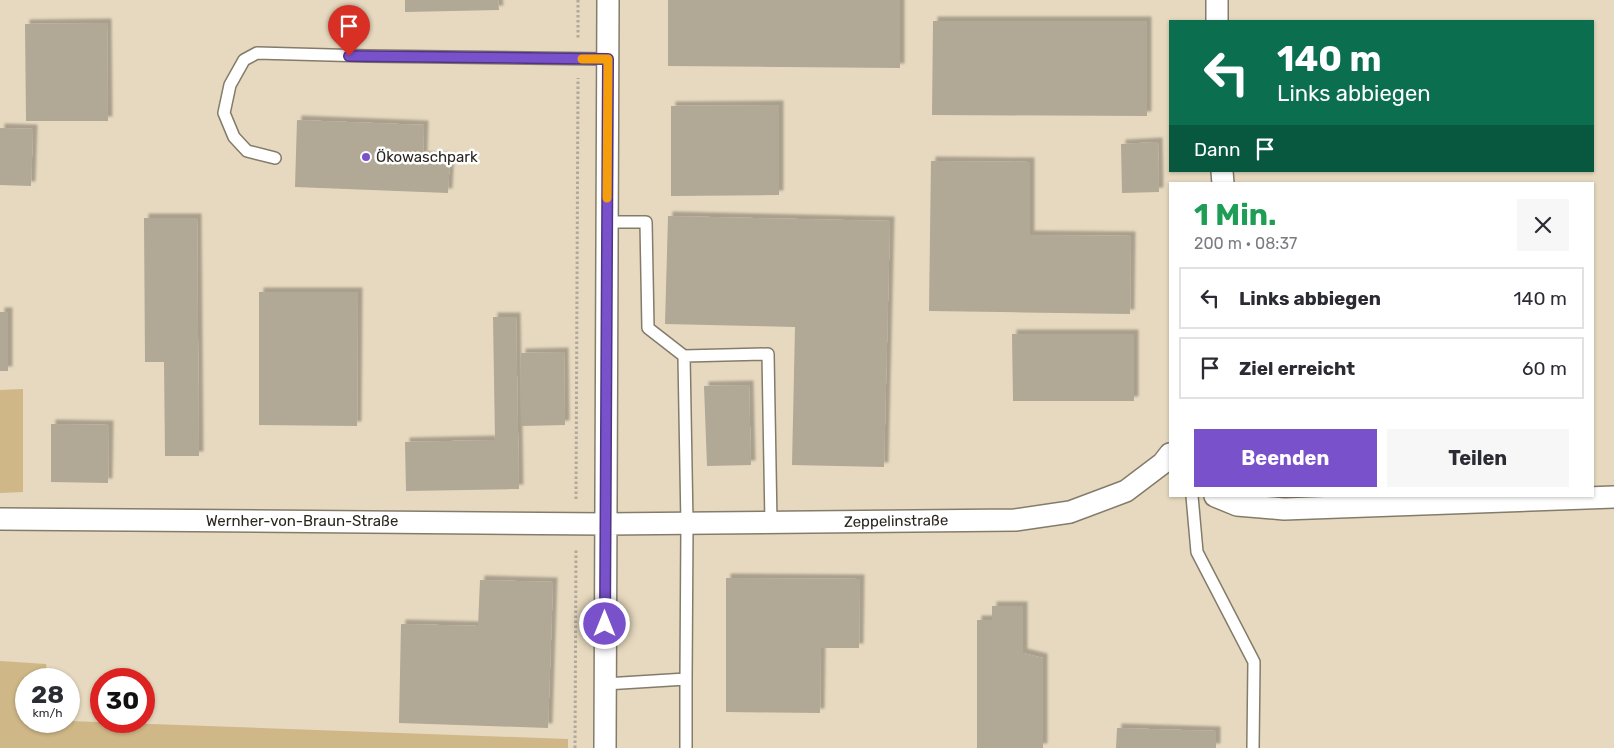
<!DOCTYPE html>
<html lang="de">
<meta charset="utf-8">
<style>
body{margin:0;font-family:Rubik,sans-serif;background:#f7f7f7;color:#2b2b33;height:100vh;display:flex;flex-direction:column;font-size:19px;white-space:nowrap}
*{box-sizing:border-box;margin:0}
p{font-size:16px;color:#7c7c81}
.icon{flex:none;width:28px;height:28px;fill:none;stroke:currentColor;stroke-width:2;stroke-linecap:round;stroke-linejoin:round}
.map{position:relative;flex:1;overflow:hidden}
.drawer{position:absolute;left:1169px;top:182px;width:425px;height:315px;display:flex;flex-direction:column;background:#fff;border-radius:0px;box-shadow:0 1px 4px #0004}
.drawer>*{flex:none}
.hud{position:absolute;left:1169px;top:20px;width:425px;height:152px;border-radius:0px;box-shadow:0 1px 4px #0004;background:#0b6e4f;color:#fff;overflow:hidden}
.speed{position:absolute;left:15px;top:668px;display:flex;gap:10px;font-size:25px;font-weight:700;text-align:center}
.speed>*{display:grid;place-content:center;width:65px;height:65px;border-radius:50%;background:#fff;box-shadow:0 1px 4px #0004;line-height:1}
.speed small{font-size:12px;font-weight:400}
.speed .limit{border:8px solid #d22;background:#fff;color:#111}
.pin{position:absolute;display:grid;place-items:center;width:42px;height:42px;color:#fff;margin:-51px -21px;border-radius:50% 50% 50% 0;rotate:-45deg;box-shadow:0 0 5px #0007}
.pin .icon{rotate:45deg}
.me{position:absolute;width:55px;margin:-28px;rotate:0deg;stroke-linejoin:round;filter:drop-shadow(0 0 4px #0008)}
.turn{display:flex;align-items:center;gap:18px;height:105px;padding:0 25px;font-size:22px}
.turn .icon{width:65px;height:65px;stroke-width:2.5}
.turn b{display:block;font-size:35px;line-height:42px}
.then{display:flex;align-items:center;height:48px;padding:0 25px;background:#0003;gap:10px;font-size:19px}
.round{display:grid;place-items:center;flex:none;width:52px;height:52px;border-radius:0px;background:#f7f7f7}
.headline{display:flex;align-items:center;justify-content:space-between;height:85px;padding:0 25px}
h1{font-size:30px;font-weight:700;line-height:38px;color:#1e9e55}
.primary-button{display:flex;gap:10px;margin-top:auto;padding:10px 25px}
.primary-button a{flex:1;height:58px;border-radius:0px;background:#7952cb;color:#fff;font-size:20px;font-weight:700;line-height:58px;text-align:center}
.primary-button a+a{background:#f7f7f7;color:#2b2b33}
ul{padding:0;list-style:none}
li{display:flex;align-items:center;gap:15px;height:62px;margin:0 10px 8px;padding:0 15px;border:2px solid #e1e1e2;border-radius:0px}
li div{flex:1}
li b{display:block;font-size:19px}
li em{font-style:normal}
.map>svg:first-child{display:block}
.built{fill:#e6d9bf;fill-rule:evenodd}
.green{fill:#cfb787}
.building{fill:#b1a896;filter:url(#shadow)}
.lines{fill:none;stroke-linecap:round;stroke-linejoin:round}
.lane-casing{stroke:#847c6a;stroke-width:14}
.street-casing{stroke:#847c6a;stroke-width:24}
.path{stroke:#b0a899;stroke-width:3;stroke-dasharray:2.5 2.5;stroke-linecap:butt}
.lane{stroke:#fff;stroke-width:11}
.street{stroke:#fff;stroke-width:21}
.route-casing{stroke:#4f3584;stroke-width:12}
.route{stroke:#7952cb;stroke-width:9}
.slow{stroke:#f59e0b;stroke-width:9}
.poi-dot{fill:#7952cb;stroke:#fff;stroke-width:2}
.labels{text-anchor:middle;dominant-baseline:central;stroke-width:5;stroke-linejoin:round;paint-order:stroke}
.poi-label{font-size:15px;fill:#2b2720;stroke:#fff;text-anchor:start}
.street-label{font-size:15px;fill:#2b2720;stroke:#fff}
</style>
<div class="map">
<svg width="1614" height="748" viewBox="0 0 1614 748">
<defs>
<filter id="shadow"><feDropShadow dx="4.5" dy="-4.5" stdDeviation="1" flood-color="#0004"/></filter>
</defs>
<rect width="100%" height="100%" fill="#efe5d2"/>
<!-- built -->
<path class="built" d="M0,0H1614V748H0ZM1170,21H1592V171H1170ZM1170,184H1592V496H1170ZM26,679H69V721H26ZM101,679H144V721H101Z"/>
<!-- green -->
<path class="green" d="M23,389V492L0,493V390Z
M0,661L46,664L48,679H26V721H69L568,739V748H0Z"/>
<!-- building -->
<path class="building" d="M405,0H498L499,10L405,12Z
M668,0H900V68L668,66Z
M933,21H1147V116L932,115Z
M107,23L108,121H26L25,24Z
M779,105V195L671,196V106Z
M297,120L424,125L423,156L450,157L448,193L295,187Z
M0,128L33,129L31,186L0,185Z
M1158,142L1159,192L1122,193L1121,144Z
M931,161L1030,162V235L1131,236L1130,314L929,311Z
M668,216L890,221L884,467L792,465L795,327L665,324Z
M144,218H197L199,456H165L164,362H145Z
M259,292H358L357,426L259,425Z
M0,312H8V371H0Z
M493,317H516L519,489L406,491L405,442L495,440Z
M1012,334H1134V401H1013Z
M564,352L565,425L521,426V353Z
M749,385L751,465L707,466L704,386Z
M51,424L109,425L108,483L51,482Z
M726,578L860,579L859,648H821L820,713L726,712Z
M480,580L553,582L548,728L399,723L401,624L478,626Z
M992,606H1023V653L1043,658V748H977V620H992Z
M1117,728L1216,731V748H1116Z"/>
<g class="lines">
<defs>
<path id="lane" d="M275,158L247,151L234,137L224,113L230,85L244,60L257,53L367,56L608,59
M684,356L768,354L771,523
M1192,496L1197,552L1254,662L1253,748
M605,684L686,679L687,524L684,356L648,328L646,222H607
M686,748V679"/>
<path id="street" d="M1217,0V21
M1222,171L1223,184
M1215,496L1237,505L1284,509L1614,497
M0,519L605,524L1015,520L1070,512L1126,491L1163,463L1170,454
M605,748L608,0"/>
</defs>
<!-- lane casing -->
<use href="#lane" class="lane-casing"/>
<!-- street casing -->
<use href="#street" class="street-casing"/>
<!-- path -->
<path class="path" d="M578,0V39
M576,499L578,78
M575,748L576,548"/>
<!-- lane -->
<use href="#lane" class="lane"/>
<!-- street -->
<use href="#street" class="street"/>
</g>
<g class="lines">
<defs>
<path id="route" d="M349,56L608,59L605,624"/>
</defs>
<!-- route casing -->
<use href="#route" class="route-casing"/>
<!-- route -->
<use href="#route" class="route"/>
<!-- slow -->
<path class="slow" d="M582,59H608L607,198"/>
</g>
<!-- markers -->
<circle class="poi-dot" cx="366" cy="157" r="5"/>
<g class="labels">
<!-- poi labels -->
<g class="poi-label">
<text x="376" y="157">Ökowaschpark</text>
</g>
<!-- street labels -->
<g class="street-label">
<text x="302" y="521">Wernher-von-Braun-Straße</text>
<text transform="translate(896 521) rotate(-1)">Zeppelinstraße</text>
</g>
</g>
</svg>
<div class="speed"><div>28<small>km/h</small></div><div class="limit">30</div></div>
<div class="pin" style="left:349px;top:56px;background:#d93025"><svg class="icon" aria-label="arrive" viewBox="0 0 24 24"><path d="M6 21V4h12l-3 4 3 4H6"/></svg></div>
<svg class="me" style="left:605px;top:624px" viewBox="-20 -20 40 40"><circle r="17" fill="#7952cb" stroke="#fff" stroke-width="3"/><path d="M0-11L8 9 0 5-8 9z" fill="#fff"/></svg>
<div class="hud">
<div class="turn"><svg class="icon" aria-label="left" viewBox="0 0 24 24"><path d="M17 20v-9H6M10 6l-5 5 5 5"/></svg><div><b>140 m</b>Links abbiegen</div></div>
<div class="then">Dann<svg class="icon" aria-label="arrive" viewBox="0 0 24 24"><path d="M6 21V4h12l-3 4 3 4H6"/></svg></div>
</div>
<section class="drawer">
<div class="headline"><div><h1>1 Min.</h1><p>200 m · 08:37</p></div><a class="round"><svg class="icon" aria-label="close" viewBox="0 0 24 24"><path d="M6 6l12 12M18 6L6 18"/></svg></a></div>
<ul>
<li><svg class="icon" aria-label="left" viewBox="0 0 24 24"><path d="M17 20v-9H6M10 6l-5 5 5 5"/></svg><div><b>Links abbiegen</b></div><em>140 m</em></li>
<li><svg class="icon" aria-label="arrive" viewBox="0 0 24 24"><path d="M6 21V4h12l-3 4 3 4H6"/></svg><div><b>Ziel erreicht</b></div><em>60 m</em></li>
</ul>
<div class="primary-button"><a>Beenden</a><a>Teilen</a></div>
</section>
</div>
